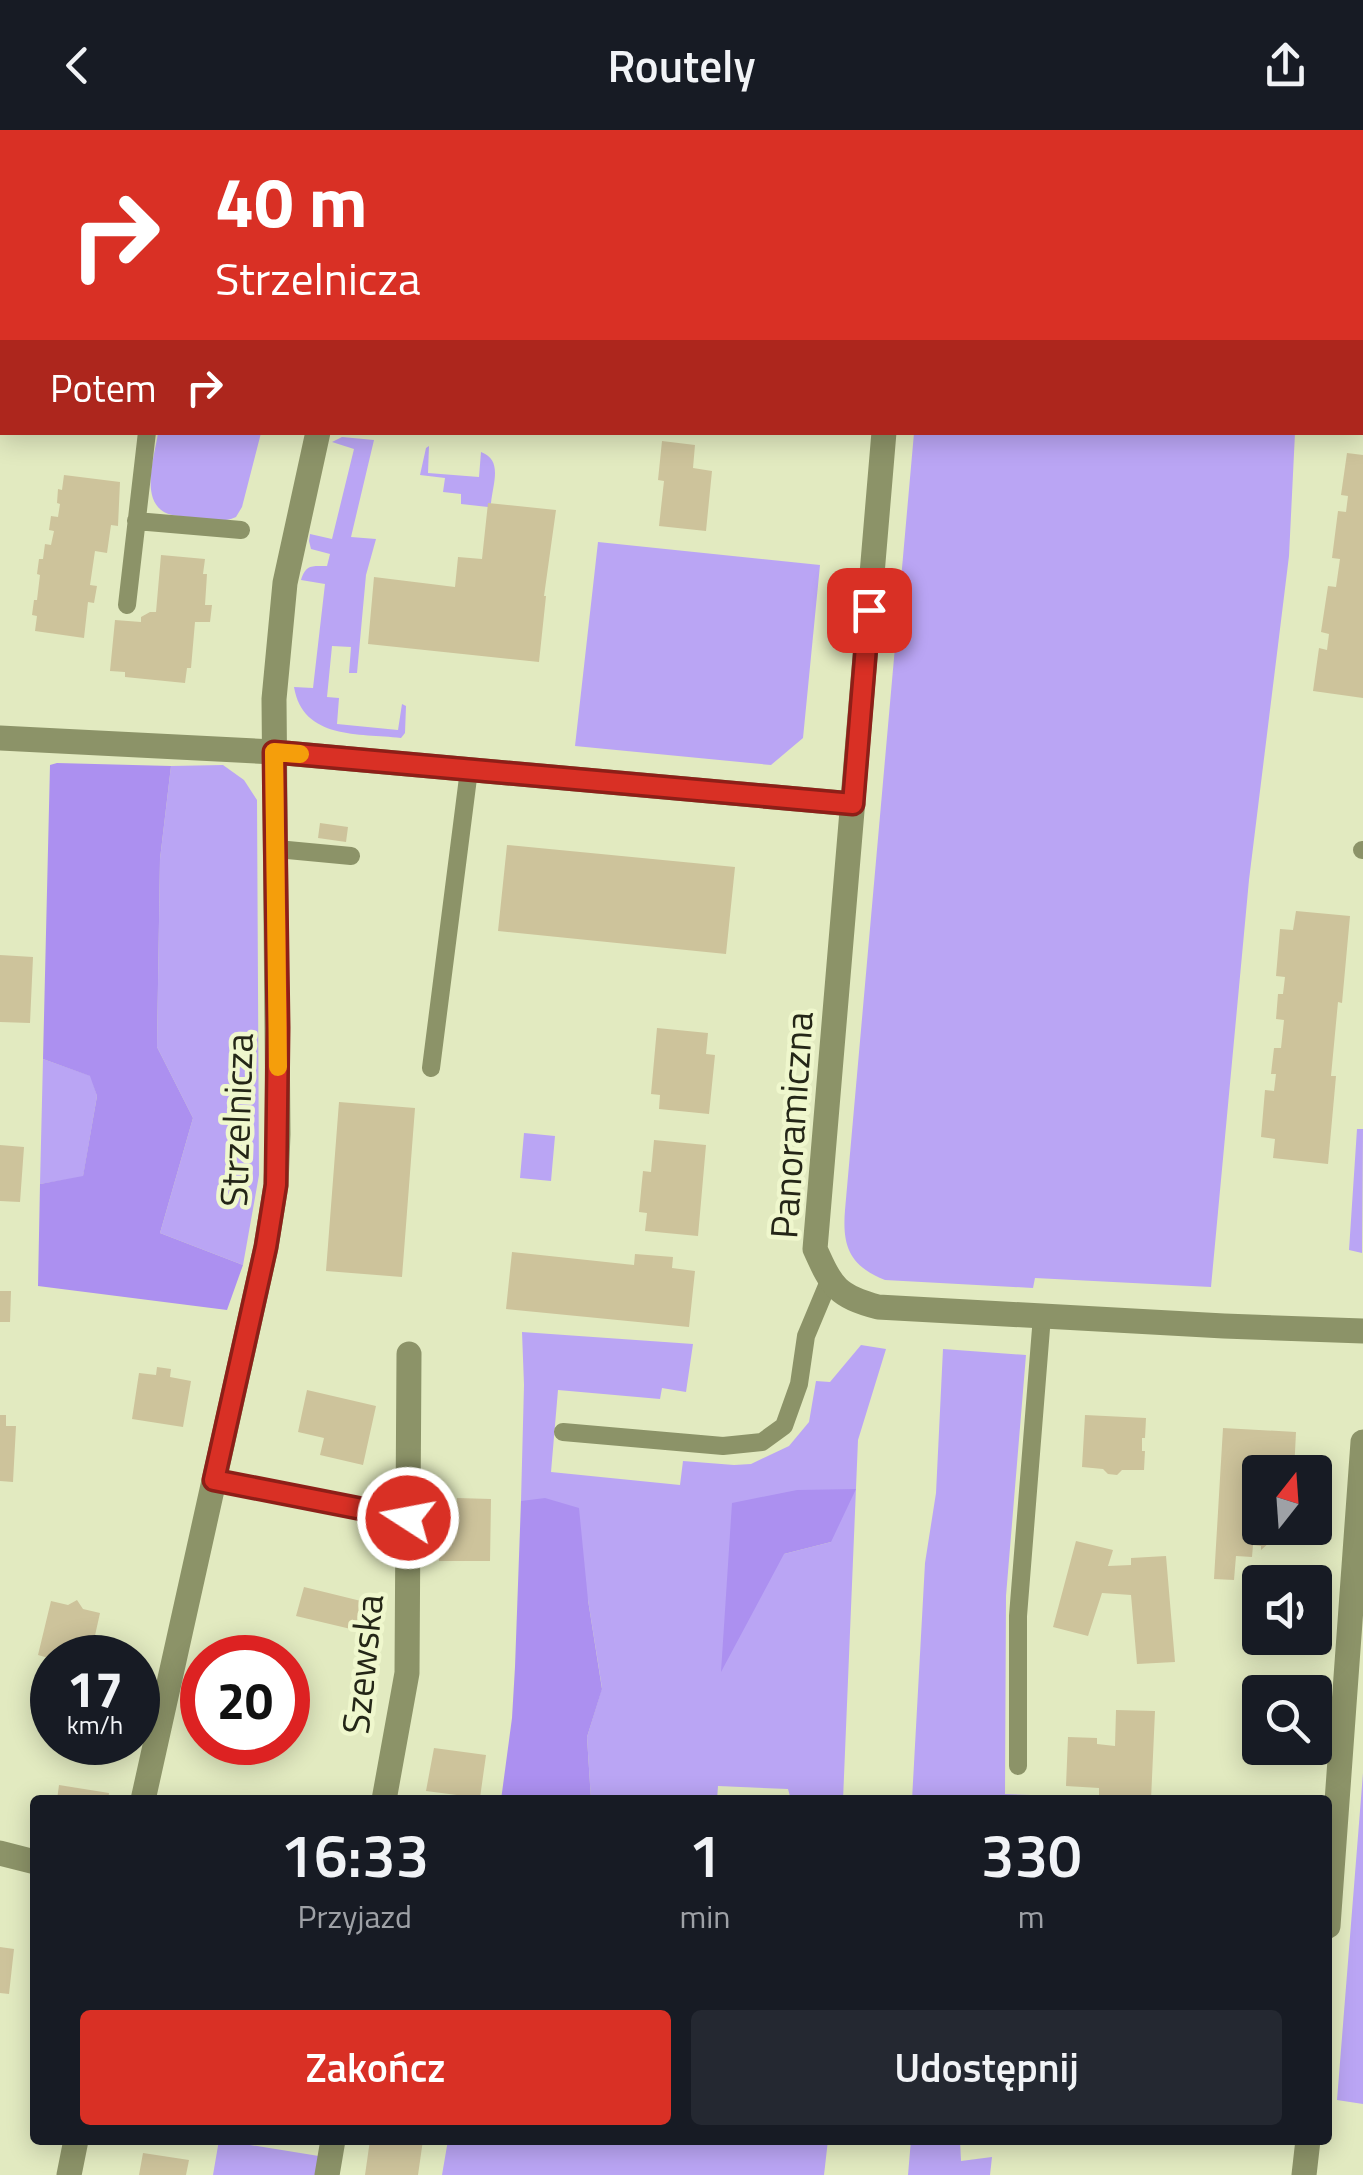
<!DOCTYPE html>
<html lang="pl">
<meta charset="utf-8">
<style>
body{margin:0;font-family:"Titillium Web",sans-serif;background:#242831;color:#f1f3f6;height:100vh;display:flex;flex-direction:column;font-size:38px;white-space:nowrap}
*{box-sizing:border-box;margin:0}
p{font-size:32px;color:#9ea1a6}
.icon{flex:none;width:55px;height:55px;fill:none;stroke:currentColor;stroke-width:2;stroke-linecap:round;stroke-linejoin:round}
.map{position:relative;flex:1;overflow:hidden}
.side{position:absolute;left:30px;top:1665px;width:1302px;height:350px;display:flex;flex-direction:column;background:#171b24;border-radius:10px;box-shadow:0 5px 25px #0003}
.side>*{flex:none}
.hud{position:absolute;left:0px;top:0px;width:1365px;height:305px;box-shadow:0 5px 25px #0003;background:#d93025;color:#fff;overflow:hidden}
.needle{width:65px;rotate:17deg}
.fabs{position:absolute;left:1242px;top:1325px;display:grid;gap:20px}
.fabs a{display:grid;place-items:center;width:90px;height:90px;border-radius:10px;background:#171b24;box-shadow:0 5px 25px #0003;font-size:50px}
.speed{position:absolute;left:30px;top:1505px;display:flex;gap:20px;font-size:50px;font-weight:700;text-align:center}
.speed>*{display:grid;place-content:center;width:130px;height:130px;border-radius:50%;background:#171b24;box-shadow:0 5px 25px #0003;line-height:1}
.speed small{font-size:25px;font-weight:400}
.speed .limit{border:15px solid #d22;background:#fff;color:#111}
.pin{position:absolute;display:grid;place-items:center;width:85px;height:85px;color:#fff;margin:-42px;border-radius:20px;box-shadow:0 5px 15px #0006}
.me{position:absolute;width:110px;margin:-55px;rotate:281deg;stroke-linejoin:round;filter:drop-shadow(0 0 8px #0008)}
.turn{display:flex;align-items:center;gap:35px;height:210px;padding:0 50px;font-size:45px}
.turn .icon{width:130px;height:130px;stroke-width:2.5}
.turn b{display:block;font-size:70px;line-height:85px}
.then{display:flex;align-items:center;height:95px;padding:0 50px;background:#0003;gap:20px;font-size:38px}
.eta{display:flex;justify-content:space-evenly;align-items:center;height:170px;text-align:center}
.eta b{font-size:60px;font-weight:600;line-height:70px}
.button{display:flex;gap:20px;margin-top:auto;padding:20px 50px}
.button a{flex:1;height:115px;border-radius:10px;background:#d93025;color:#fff;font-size:40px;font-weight:600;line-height:115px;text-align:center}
.button a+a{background:#242831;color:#f1f3f6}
header{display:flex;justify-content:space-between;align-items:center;height:130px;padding:0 50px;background:#171b24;font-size:45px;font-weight:600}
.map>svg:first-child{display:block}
.green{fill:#baa5f4;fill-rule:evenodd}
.forest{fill:#ac90f0}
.building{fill:#cdc39b}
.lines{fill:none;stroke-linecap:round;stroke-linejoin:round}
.service{stroke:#8c9368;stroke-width:18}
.minor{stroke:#8c9368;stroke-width:25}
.tertiary{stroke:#8c9368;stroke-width:25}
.route-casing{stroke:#8d1f18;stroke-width:25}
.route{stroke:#d93025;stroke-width:18}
.slow{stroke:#f59e0b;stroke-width:18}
.labels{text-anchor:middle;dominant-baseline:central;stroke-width:9;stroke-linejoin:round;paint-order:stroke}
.street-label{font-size:38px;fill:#242617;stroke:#eff7cd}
</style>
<header><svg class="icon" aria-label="back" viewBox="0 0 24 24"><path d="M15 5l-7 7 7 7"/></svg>Routely<svg class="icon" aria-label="share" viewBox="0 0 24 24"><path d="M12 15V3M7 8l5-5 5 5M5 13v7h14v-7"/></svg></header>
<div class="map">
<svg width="1363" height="2045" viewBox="0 0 1363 2045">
<rect width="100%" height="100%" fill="#e2eac0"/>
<!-- green -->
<path class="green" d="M158,303H261L242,377L236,387C221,394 205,389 189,387C182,386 172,386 166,383C139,370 155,325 158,303Z
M914,303H1295L1289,426L1249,750L1211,1157L1035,1148L1033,1158L885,1150C850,1136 842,1117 845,1080Z
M342,307L374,310L351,407L376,409L366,445L357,543H349L351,517L332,516L327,567L339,568L337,594L398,600L402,574L406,576L405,603L401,608C359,603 303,610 294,557L313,558L325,454L301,450C306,434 312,436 327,436L330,424L311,419L309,411L310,404L332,409L354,319L332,312Z
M429,316L428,343L479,347L481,322C503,330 493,353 491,373L488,377L461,374V364L443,362L445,348L420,345L426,318Z
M598,412L820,435L803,608L771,635L575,616Z
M223,635L244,650L257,670L259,1045L243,1135L160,1103L193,988L157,917L160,729L171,636Z
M43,929L91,946L97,966L83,1047L40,1054Z
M1357,999H1363L1362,1123L1349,1120Z
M524,1003L555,1006L551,1051L520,1048Z
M522,1202L693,1214L686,1262L662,1258L660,1269L558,1260L551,1342L680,1355L683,1331L734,1335L751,1334L789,1316L809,1292L816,1251L830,1252L861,1215L886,1219L858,1310L843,1670H791L788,1659L718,1656L717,1670H591L587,1607L602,1558L588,1470L521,1371L524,1255ZM797,1360L831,1412L784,1424Z
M943,1219L1026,1225L1006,1466L1005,1664L1031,1665V1670H912L925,1433L936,1363Z
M1363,1643V1974L1337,1970Z
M219,2010L325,2027L322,2045H213Z
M448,2010H828L824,2045H442Z
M911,2010H960L961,2031L992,2027L990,2045H908Z"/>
<!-- forest -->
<path class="forest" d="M57,633L171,636L160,729L157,917L193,988L160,1103L243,1135L227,1180L38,1156L40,1054L83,1046L97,966L90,946L43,929L50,635Z
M856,1359L831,1412L784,1424L721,1542L732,1373L797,1360Z
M545,1368L579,1378L588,1470L602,1559L587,1607L591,1670H501L512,1588L515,1537L521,1371Z"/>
<!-- building -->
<path class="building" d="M662,311L695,315L693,338L712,341L706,401L659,396L664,351L658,350Z
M1347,323L1363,325V568L1313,561L1319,518L1327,520L1329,504L1321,502L1328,456L1336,457L1340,429L1332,428L1338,381L1346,382L1348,366L1341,365Z
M64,345L120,352L118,396L111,395L107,423L95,421L90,455L97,456L94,473L88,472L84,508L35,501L37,486L32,485L34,470H37L40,445L37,444L39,429H43L45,414L51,415L54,401L49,400L51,386L58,387L60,374L57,373L58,359L62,360Z
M488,373L556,380L544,466H546L539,532L368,514L374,447L455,457L458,427L482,429Z
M161,425L205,429L203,444H207L205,475H212L210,492H195L191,538H187L185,553L125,547V542L110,541L115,490L141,492V487L150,482H156Z
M320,693L348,697L346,712L318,708Z
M507,715L735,737L726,824L498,801Z
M1296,781L1350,786L1342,873L1338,872L1331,946H1336L1328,1034L1273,1028L1275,1009L1261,1007L1265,960L1274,961L1276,944H1271L1274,918H1281L1284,890L1276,889L1278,864H1283L1285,847L1276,846L1280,799L1293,800Z
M0,825L33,827L30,893L0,892Z
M657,898L708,903L706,924L715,925L709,984L659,979L660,965L651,964Z
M339,972L415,978L402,1147L326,1141Z
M654,1010L706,1015L698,1106L645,1101L647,1083L639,1082L643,1041L651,1042Z
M0,1015L24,1017L20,1072L0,1071Z
M512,1122L634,1135L635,1124L673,1127L672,1138L695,1141L689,1197L506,1179Z
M0,1161H11L10,1192H0Z
M157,1237L171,1239L170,1247L191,1251L183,1297L132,1289L139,1243L156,1245Z
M307,1260L376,1276L363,1335L320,1325L324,1308L298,1302Z
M0,1285H6V1296H16L13,1352L0,1351Z
M1085,1285L1146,1288L1145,1308H1142V1321H1145L1144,1340H1122L1117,1345L1108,1344L1103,1339L1082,1337Z
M1223,1298L1296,1302L1294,1342H1260V1398H1286L1261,1420V1416L1253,1415L1252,1427L1236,1426L1234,1450L1214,1449Z
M457,1368L491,1369L490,1431H439V1380H457Z
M1076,1411L1113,1420L1108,1436L1131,1435V1428L1166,1426L1175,1532L1137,1534L1131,1465L1102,1463L1088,1506L1053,1497Z
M304,1457L361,1471L355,1500L296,1486Z
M77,1470L83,1479L100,1483L90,1528L52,1529L38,1525L51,1471L68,1475Z
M1116,1580L1155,1581L1151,1670H1099V1658L1066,1656L1068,1607L1097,1608V1614L1115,1616Z
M434,1618L486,1625L480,1668L426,1661Z
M59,1655L109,1663L108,1670H57Z
M0,1817L14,1819L9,1864L0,1863Z
M370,2010H423L418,2045H365Z
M143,2023L189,2030L186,2045H139Z"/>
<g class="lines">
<!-- service -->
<path class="service" d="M1160,0V2
M136,391L241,400
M127,475L147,302
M277,719L351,726
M1362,720H1363
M431,938L469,640
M563,1302L723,1316L762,1312L784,1296L799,1254L806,1206L829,1151
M215,1350L408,1388
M1018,1636V1486L1042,1186"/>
<!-- minor -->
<path class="minor" d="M1174,0L1292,2
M390,2L391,0
M1362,4H1363
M0,608L274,622L853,674
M143,1670L266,1117L276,1055L278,1004L274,569L285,453L318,302
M384,1670L407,1543L409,1224
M0,1723L35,1732
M1328,1796L1363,1312
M69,2045L76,2010
M327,2045L333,2010
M1304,2045L1308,2010"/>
<!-- tertiary -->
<path class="tertiary" d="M908,2V0
M884,302L815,1119C832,1157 837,1166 878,1177L1224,1196L1363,1201"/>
</g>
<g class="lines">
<defs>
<path id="route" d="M408,1388L214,1350L266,1117L276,1055L278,898L274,622L853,674L869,480"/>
</defs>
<!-- route casing -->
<use href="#route" class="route-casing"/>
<!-- route -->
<use href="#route" class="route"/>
<!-- slow -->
<path class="slow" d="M278,937L274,622L300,624"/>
</g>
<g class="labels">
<!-- street labels -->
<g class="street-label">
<text transform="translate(236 990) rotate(-88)">Strzelnicza</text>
<text transform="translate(791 995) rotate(-86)">Panoramiczna</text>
<text transform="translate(362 1534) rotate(-84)">Szewska</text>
</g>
</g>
</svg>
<div class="fabs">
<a><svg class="needle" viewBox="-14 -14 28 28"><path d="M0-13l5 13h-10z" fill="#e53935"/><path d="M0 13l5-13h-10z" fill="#9ea1a6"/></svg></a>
<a><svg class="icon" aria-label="sound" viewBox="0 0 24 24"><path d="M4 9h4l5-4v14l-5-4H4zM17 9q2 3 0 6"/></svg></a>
<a><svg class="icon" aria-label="search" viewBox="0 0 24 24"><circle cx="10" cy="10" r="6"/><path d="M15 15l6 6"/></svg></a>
</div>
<div class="speed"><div>17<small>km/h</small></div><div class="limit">20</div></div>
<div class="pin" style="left:869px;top:480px;background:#d93025"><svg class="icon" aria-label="arrive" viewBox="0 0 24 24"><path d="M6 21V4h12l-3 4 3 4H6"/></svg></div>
<svg class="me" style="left:408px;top:1388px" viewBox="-20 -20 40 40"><circle r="17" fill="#d93025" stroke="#fff" stroke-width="3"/><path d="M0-11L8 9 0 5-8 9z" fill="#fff"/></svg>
<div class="hud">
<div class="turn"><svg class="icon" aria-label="right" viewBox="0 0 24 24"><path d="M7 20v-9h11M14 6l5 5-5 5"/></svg><div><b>40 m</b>Strzelnicza</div></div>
<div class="then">Potem<svg class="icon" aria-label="right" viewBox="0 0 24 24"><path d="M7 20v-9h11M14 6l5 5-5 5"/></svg></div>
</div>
<section class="side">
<div class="eta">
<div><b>16:33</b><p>Przyjazd</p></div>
<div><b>1</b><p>min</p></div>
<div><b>330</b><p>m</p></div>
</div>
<div class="button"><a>Zakończ</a><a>Udostępnij</a></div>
</section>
</div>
